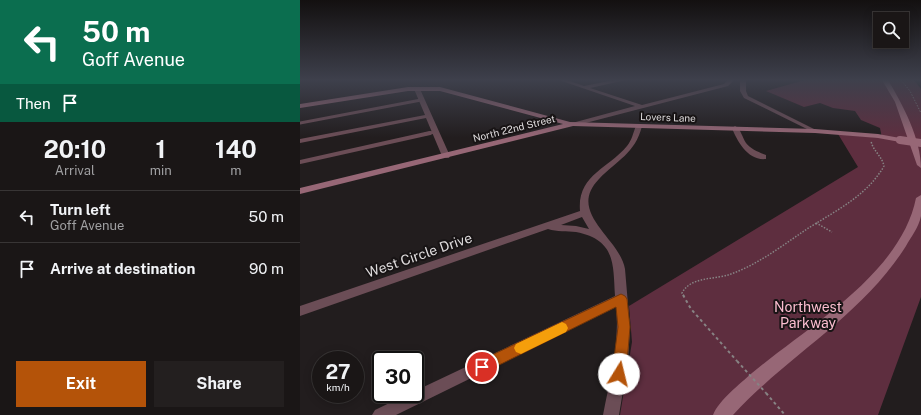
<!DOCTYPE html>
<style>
body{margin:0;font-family:"Public Sans",sans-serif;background:#231f1f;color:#f1f3f6;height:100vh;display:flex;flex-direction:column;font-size:15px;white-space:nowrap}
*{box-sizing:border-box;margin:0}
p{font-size:13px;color:#9f9fa1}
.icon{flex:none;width:22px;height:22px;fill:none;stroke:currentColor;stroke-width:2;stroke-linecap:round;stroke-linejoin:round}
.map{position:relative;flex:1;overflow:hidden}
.sheet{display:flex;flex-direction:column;background:#1a1616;width:300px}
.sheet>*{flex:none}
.guide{background:#0b6e4f;color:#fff;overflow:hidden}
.fabs{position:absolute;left:573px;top:12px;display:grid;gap:8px}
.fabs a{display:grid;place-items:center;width:36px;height:36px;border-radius:0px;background:#1a1616;box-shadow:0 2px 10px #0003,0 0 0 1px #383535;font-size:20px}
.speed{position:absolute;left:12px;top:351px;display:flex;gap:8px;font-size:20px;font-weight:700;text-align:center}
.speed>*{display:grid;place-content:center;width:52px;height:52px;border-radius:50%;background:#1a1616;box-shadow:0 2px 10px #0003,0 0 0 1px #383535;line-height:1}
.speed small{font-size:10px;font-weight:400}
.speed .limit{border:2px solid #111;border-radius:6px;background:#fff;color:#111}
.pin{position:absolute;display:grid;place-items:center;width:34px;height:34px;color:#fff;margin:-17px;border:2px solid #fff;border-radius:50%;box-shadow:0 1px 4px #0007}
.me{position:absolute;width:44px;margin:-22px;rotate:9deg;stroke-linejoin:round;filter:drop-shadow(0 0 3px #0008)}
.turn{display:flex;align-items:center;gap:14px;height:84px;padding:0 16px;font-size:18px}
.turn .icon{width:52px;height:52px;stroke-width:2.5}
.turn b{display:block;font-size:28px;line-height:34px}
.then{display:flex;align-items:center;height:38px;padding:0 16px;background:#0003;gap:8px;font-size:15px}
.eta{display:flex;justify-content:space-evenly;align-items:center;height:68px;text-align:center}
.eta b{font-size:24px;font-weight:700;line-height:28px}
.button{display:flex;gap:8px;margin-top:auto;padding:8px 16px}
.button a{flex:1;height:46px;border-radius:0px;background:#b45309;color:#fff;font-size:16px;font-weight:700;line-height:46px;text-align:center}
.button a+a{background:#231f1f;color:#f1f3f6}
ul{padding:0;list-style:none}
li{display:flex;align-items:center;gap:12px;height:52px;padding:0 16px;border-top:1px solid #383535}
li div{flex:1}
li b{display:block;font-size:15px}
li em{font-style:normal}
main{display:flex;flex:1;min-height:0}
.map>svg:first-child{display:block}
.green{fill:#5e2e3f}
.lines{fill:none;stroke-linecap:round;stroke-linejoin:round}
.path-far2{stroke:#878384;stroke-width:1;stroke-dasharray:1.5 1.5;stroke-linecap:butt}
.path-far1{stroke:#878384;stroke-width:1.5;stroke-dasharray:1.5 1.5;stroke-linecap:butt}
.path{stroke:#878384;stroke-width:2;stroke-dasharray:3 3;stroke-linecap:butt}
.lane-far1{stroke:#6b4d56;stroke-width:3}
.lane{stroke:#6b4d56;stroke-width:4}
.street{fill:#6b4d56;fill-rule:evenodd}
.secondary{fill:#976776;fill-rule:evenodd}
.path-bridge{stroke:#878384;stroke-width:2;stroke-dasharray:3 3;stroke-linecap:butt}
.secondary-bridge{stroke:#976776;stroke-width:8}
.route{fill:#b45309;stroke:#753606}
.slow{fill:#f59e0b}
.labels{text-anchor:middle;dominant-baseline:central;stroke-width:4;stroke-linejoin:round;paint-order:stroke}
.far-street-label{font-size:10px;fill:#dfdcdd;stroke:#181415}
.near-street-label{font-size:14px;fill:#dfdcdd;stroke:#181415}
.near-park-label{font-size:14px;fill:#fcbed0;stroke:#181415}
</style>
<main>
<section class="sheet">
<div class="guide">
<div class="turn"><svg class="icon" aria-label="left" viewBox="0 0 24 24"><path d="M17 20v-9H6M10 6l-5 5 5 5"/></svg><div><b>50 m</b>Goff Avenue</div></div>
<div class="then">Then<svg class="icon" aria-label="arrive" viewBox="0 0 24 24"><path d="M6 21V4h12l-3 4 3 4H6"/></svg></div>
</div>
<div class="eta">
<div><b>20:10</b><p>Arrival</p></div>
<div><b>1</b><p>min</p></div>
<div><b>140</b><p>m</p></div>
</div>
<ul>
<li><svg class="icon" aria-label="left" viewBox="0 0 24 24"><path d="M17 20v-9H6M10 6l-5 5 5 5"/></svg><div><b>Turn left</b><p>Goff Avenue</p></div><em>50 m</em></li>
<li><svg class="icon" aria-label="arrive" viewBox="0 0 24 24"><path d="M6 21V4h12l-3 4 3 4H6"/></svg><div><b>Arrive at destination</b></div><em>90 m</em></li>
</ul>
<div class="button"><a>Exit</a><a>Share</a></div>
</section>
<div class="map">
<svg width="621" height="415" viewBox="0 0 621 415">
<rect width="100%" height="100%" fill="#221d1e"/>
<!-- green -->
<path class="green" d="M505,80H614L621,89V297L578,415H320L332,342L329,306L558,167L538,134L582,138L580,128L561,120L555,111L533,108L520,103L504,107L466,91Z"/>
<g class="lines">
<!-- path-far2 -->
<path class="path-far2" d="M601,80L610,91L621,113"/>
<!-- path-far1 -->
<path class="path-far1" d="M516,223L532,232
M384,296L382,293C391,276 415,280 431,274C459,264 483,245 507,229C535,211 567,196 584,166C582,156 573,151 571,141"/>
<!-- path -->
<path class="path" d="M383,295L391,309L437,361
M466,393L485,415"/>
<!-- lane-far1 -->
<path class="lane-far1" d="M0,123L121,100
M125,134L135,132"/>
<!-- lane -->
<path class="lane" d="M0,162L130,133"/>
<!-- street -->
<path class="street" d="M259,80H267L284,86L314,80H326L290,88L342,105L424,84L428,80H434L428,86L274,126L272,125V123L335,106Z
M440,80H446V91L448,96L518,131L515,133L513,132L444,98L440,91Z
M117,87L120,89L150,156L149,158H146L142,156L126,118L0,143V139L125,115L114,89Z
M339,124L342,126C335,154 317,160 299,179C266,213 320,238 325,269L330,328L328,361L319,415H303C310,379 320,343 316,307L96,415H72L75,410L108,394H115V391L315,296C313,264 316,240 276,232C267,231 257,232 248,229L0,316V306L280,211C277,175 308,169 327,146C332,140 333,133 336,126ZM282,217L289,229L276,226L261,225Z
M435,126C441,129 442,137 446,143C451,149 458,152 466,155V159C448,161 437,141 432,128Z"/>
<!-- secondary -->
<path class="secondary" d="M582,80H588C603,105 621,139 621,168L617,165L595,102Z
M108,87H140L270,122L515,129L578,134L600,138L604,140L600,142L578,138L515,133L273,126L0,194V188L263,124L140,91H108L0,108V104Z
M621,195C621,202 621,210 621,216C619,227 611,237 606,246C562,316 488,355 433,415H413C419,400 440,384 452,373C507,327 601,274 616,198Z"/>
<!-- path-bridge -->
<path class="path-bridge" d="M437,361L466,393"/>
<!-- secondary-bridge -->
<path class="secondary-bridge" d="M600,140L621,143"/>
</g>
<!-- sky -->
<linearGradient id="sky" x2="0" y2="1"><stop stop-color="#131010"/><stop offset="0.58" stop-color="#3e404c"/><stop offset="1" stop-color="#3e404c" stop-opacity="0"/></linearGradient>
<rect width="621" height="138" fill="url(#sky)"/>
<!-- route -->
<path class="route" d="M321,294L325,296L327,299L330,327L326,374L324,379L319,381L314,379L312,374L318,327L316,307L187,371L182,373L177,371L175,367L177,362Z"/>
<!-- slow -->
<path class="slow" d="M262,322L266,324L268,328L266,332L225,352L221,354L216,352L214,348L216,344Z"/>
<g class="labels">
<!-- far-street labels -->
<g class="far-street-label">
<text transform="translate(368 117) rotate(2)">Lovers Lane</text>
<text transform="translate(214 128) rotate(-14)">North 22nd Street</text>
</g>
<!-- near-street labels -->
<g class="near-street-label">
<text transform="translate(119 255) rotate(-19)">West Circle Drive</text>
</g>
<!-- near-park labels -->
<g class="near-park-label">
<text x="508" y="307">Northwest<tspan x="508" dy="16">Parkway</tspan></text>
</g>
</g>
</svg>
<div class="fabs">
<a><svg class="icon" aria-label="search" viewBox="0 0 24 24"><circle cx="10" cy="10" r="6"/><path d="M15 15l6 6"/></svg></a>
</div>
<div class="speed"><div>27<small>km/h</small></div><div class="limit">30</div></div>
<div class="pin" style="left:182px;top:367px;background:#d93025"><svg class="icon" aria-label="arrive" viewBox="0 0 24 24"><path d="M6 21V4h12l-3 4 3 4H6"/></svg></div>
<svg class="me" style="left:319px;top:374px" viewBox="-20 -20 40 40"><circle r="19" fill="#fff"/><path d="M0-13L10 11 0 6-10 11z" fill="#b45309"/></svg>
</div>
</main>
